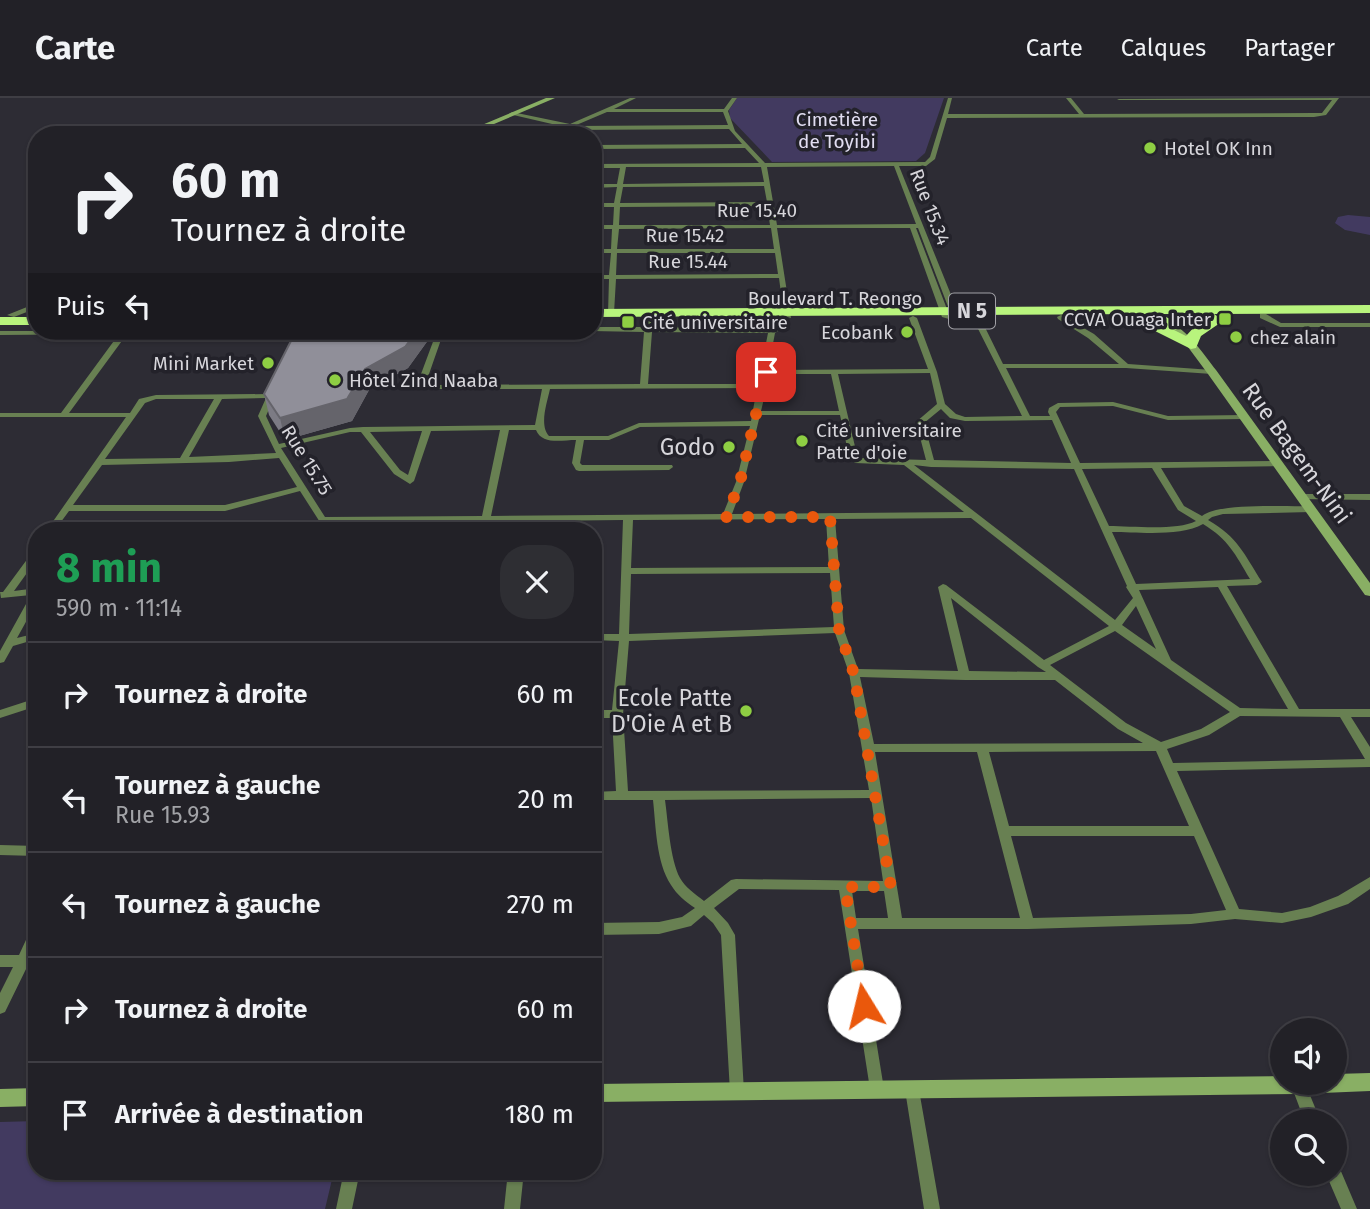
<!DOCTYPE html>
<html lang="fr">
<meta charset="utf-8">
<style>
body{margin:0;font-family:"Fira Sans",sans-serif;background:#2e2e33;color:#f1f3f6;height:100vh;display:flex;flex-direction:column;font-size:26px;white-space:nowrap}
*{box-sizing:border-box;margin:0}
p{font-size:23px;color:#a2a3a7}
.icon{flex:none;width:38px;height:38px;fill:none;stroke:currentColor;stroke-width:2;stroke-linecap:round;stroke-linejoin:round}
.map{position:relative;flex:1;overflow:hidden}
.details{position:absolute;left:28px;top:424px;width:574px;height:658px;display:flex;flex-direction:column;background:#222127;border-radius:28px;box-shadow:0 2px 5px #0004,0 0 0 2px #3f3e44}
.details>*{flex:none}
.hud{position:absolute;left:28px;top:28px;width:574px;height:214px;border-radius:28px;box-shadow:0 2px 5px #0004,0 0 0 2px #3f3e44;background:#222127;color:#f1f3f6;overflow:hidden}
.fabs{position:absolute;left:1270px;top:920px;display:grid;gap:14px}
.fabs a{display:grid;place-items:center;width:77px;height:77px;border-radius:50%;background:#222127;box-shadow:0 2px 5px #0004,0 0 0 2px #3f3e44;font-size:35px}
.pin{position:absolute;display:grid;place-items:center;width:60px;height:60px;color:#fff;margin:-30px;border-radius:14px;box-shadow:0 4px 10px #0006}
.me{position:absolute;width:77px;margin:-38px;rotate:351deg;stroke-linejoin:round;filter:drop-shadow(0 0 5px #0008)}
.turn{display:flex;align-items:center;gap:24px;height:147px;padding:0 28px;font-size:32px}
.turn .icon{width:91px;height:91px;stroke-width:2.5}
.turn b{display:block;font-size:49px;line-height:60px}
.then{display:flex;align-items:center;height:66px;padding:0 28px;background:#0003;gap:14px;font-size:26px}
.round{display:grid;place-items:center;flex:none;width:74px;height:74px;border-radius:28px;background:#2e2e33}
.summary{display:flex;align-items:center;justify-content:space-between;height:119px;padding:0 28px}
h1{font-size:42px;font-weight:700;line-height:52px;color:#1e9e55}
ul{padding:0;list-style:none}
li{display:flex;align-items:center;gap:21px;height:105px;padding:0 28px;border-top:2px solid #3f3e44}
li div{flex:1}
li b{display:block;font-size:26px}
li em{font-style:normal}
header{display:flex;align-items:center;gap:42px;box-sizing:border-box;height:98px;padding:0 35px;background:#222127;border-bottom:2px solid #3f3e44}
header strong{font-size:33px}
nav{display:flex;gap:38px;margin-inline-start:auto;font-size:24px}
.map>svg:first-child{display:block}
.green{fill:#423a60}
.lines{fill:none;stroke-linecap:round;stroke-linejoin:round}
.street{fill:#688052;fill-rule:evenodd}
.secondary{fill:#89af64;fill-rule:evenodd}
.highway{fill:#b8f47d;fill-rule:evenodd}
.wall{fill:#7c7b84}
.shaded-wall{fill:#65646b}
.building{fill:#908f99;stroke:#65646b;stroke-width:2}
.route{stroke:#ea580c;stroke-width:12;stroke-dasharray:0 21.6}
.poi-dot{fill:#8ece43;stroke:#23222a;stroke-width:2.5}
.labels{text-anchor:middle;dominant-baseline:central;stroke-width:7;stroke-linejoin:round;paint-order:stroke}
.far-park-label{font-size:19px;fill:#e1ddf1;stroke:#23222a}
.far-poi-label{font-size:19px;fill:#d7d6db;stroke:#23222a;text-anchor:start}
.far-street-label{font-size:19px;fill:#d7d6db;stroke:#23222a}
.shield{fill:#23222a;stroke:#a1a0a6;stroke-width:2}
.shield-label{font-size:21px;font-weight:bold;fill:#d7d6db}
.poi-label{font-size:23px;fill:#d7d6db;stroke:#23222a;text-anchor:end}
.street-label{font-size:23px;fill:#d7d6db;stroke:#23222a}
</style>
<header>
<strong>Carte</strong>
<nav><a>Carte</a><a>Calques</a><a>Partager</a></nav>
</header>
<div class="map">
<svg width="1370" height="1111" viewBox="0 0 1370 1111">
<rect width="100%" height="100%" fill="#2d2c34"/>
<!-- green -->
<path class="green" d="M737,0H944L925,55L916,63L772,64L730,20L729,12Z
M1348,117L1370,119V137L1345,132L1335,125L1338,119Z
M37,1023V1073H334L325,1111H0V1024Z"/>
<g class="lines">
<!-- street -->
<path class="street" d="M630,0H636L614,11H724L732,0H737L728,13L735,33L765,65L925,64L930,59L948,0H952L948,16H1079L1066,0H1071L1084,16L1314,15H1322L1332,2H1119L1117,1L1339,0L1326,17L1314,19L947,20L935,61L926,68H899L960,219L956,221L952,219L918,130H916L950,219L949,221L942,219L910,130H777L791,220L784,218L779,180L616,181L614,215L608,216L609,181H593V177H609L611,155H593V151H611L612,131H593V127H613L614,109H593V105H614L617,89L593,90V86H617L620,70H593V66L759,65L745,50L593,51V47L742,46L729,31L567,32L555,37H548L565,29L509,16L512,14L570,26ZM607,14H723L728,27L574,28ZM894,68L916,126L777,127L767,69ZM626,69H761L764,84L623,86ZM764,88L767,104L620,105L623,89ZM767,108L770,127H619L620,109ZM771,130L774,151H617L619,131ZM617,155H775L778,176L616,177Z
M37,205V210L14,219L7,217Z
M973,211L977,213L1003,266H1119L1088,240L1058,221L1057,219L1061,217L1094,236L1128,266L1212,272L1216,274L1212,276L1126,270H1006L1030,318H1050L1048,314L1049,310L1058,305L1113,304L1168,318L1244,317L1248,319L1244,321L1168,322L1113,308L1060,309L1056,314L1080,365L1278,363L1282,366L1281,368L1161,370L1184,408L1202,418C1220,404 1286,409 1311,408L1316,411L1311,414L1223,416L1212,419L1208,422C1238,439 1244,456 1262,484L1257,487L1227,488L1299,611H1370V619H1351L1370,649V669L1177,673L1239,811L1282,815L1310,809L1338,798L1370,779V791L1348,806L1311,819L1282,825L1235,821L1191,826L1028,831H858L884,991L882,996L877,998L872,996L870,991L839,792L739,791L714,810L728,825L735,837L744,994L742,999L737,1001L732,999L730,994L721,837L713,825L704,817L691,828L659,836L593,837V825L659,824L682,819L695,810C686,804 677,797 671,787C656,764 656,729 653,702H593V694L616,693L612,620H593V612H612L619,543L593,542V536H619L623,422L329,425L334,432H325L300,393L225,413H69L55,432H47L126,319H0V315H61L119,236L0,237V233H329L326,235L127,236L69,315H130L139,301L156,297L268,296L272,293L276,295L266,318L279,346L350,330L363,329L535,327L542,291H426L421,283V276L437,233H444L429,276V283L431,287L640,286L644,234L591,233H593V229H645V221L649,219L653,221L652,229L768,231L771,214L775,212L779,214L776,231L778,233L775,235L768,272L928,271L909,220L913,218L917,220L937,274L945,306L956,316L965,319L1022,318L969,213ZM652,234L768,235L758,286H648ZM930,275L937,306L916,324L926,362L860,360L857,357L838,276ZM768,276H831L839,313H761L767,288ZM757,290L751,323L639,325L608,338H549C539,327 547,305 550,291ZM266,300L258,318L276,355L189,359L222,301ZM156,301H214L180,360L105,361L145,305ZM941,311L950,320L965,323L1052,322L1071,365L934,362L924,325ZM760,317H840L849,358L855,365L904,367L964,414L732,416L744,384ZM750,328L736,384L723,416L491,418L509,332H536C542,347 561,342 576,342L572,365L576,372L579,373L669,372L673,369L672,367H582L580,365L584,342H609L640,329ZM500,332L482,418L325,419L281,350L350,334H361L394,376L410,386L414,383L431,333ZM422,333L408,377L400,372L370,334ZM279,360L297,389L225,407H73L102,367L229,364ZM914,367L931,369L1074,371L1127,488L1126,489L1133,500L1115,522ZM1152,370L1178,412L1196,423C1177,433 1132,428 1109,428L1082,371ZM971,420L1109,528L1044,562L946,487L943,486L938,489L958,573L858,571L844,532L835,421ZM826,421L829,469L631,470L633,422ZM1203,426C1229,442 1235,456 1250,481L1136,486L1112,434C1137,434 1181,439 1203,426ZM830,475L834,529L629,536L631,476ZM1218,489L1288,611L1240,610L1171,562L1139,492ZM951,500L1038,569L1046,574L969,573ZM1136,508L1156,551L1122,527ZM1115,533L1230,614L1201,631L1161,644L1126,625L1050,567ZM835,535L849,575L869,692L628,693L623,616L629,543ZM860,579L965,582H1055L1118,631L1143,645L874,646ZM1240,618L1340,619L1365,661L1173,665L1167,651L1209,637ZM1156,653L1189,728H1009L989,654ZM875,654H977L1020,820H902ZM871,700L883,783L736,781L731,782L704,803C695,796 685,789 680,780C670,761 668,723 665,702ZM1011,738H1194L1226,812L1191,816L1033,820ZM852,793H884L888,820H856Z
M1260,216H1266L1281,225H1370V229H1280L1260,220Z
M1302,396H1370V402L1299,401V397Z
M37,451V461L14,493L37,490V504L17,540L37,535V541L13,548L4,564L0,565V553L31,497L1,500L0,494H3L34,452Z
M37,600V608L0,620V612Z
M0,747L37,748V758L0,757Z
M37,828V848L32,857H37V869H27L5,914L0,916V895L13,869H0V857H19L32,829Z
M912,985L917,987L919,992L940,1111H924L905,992L907,987Z
M1291,985H1305L1321,1024H1305L1291,987Z
M1335,1069L1340,1071L1357,1111H1341L1326,1076H1335Z
M344,1073H360L352,1111H336Z
M508,1073H524L520,1111H504Z"/>
<!-- secondary -->
<path class="secondary" d="M546,0H555L468,37H458Z
M1163,224C1182,223 1205,258 1216,272L1370,485V498L1365,497L1208,276L1185,245L1163,228Z
M1370,975V993L1298,996L593,1004V986L1283,978V985H1335V976Z
M37,990V1008L0,1009V991Z"/>
<!-- highway -->
<path class="highway" d="M1370,207V215L1214,216L1220,220V225L1201,238L1196,250L1191,251L1155,233L1153,230L1157,226L1149,224L1145,216L593,219V211ZM1159,216H1212L1177,224ZM1195,228L1186,238L1174,232H1176Z
M0,219H37V227H0Z"/>
</g>
<!-- wall -->
<path class="wall" d="M434,234L408,270L369,292L352,323L285,342L269,317L264,296Z"/>
<!-- shaded-wall -->
<path class="shaded-wall" d="M417,233H433L434,234L408,270L369,292L352,323L285,342L280,320Z"/>
<!-- building -->
<path class="building" d="M296,233H417L405,249L365,271L347,301L280,320L264,296Z"/>
<g class="lines">
<!-- route -->
<path class="route" d="M766,274L740,384L726,419H830L839,532L854,576L891,789H845L864,908"/>
</g>
<!-- markers -->
<g class="poi-dot">
<circle cx="1150" cy="50" r="7"/>
<rect x="1218" y="214" width="14" height="14" rx="3.5"/>
<rect x="621" y="217" width="14" height="14" rx="3.5"/>
<circle cx="907" cy="234" r="7"/>
<circle cx="1236" cy="239" r="7"/>
<circle cx="268" cy="265" r="7"/>
<circle cx="335" cy="282" r="7"/>
<circle cx="802" cy="343" r="7"/>
<circle cx="729" cy="349" r="7"/>
<circle cx="746" cy="613" r="7"/>
</g>
<g class="labels">
<!-- far-park labels -->
<g class="far-park-label">
<text x="837" y="21">Cimetière<tspan x="837" dy="22">de Toyibi</tspan></text>
</g>
<!-- far-poi labels -->
<g class="far-poi-label">
<text x="1164" y="50">Hotel OK Inn</text>
<text x="1211" y="221" text-anchor="end">CCVA Ouaga Inter</text>
<text x="642" y="224">Cité universitaire</text>
<text x="893" y="234" text-anchor="end">Ecobank</text>
<text x="1250" y="239">chez alain</text>
<text x="254" y="265" text-anchor="end">Mini Market</text>
<text x="349" y="282">Hôtel Zind Naaba</text>
<text x="816" y="332">Cité universitaire<tspan x="816" dy="22">Patte d'oie</tspan></text>
</g>
<!-- far-street labels -->
<g class="far-street-label">
<text transform="translate(930 109) rotate(69)">Rue 15.34</text>
<text x="757" y="112">Rue 15.40</text>
<text x="685" y="137">Rue 15.42</text>
<text x="688" y="163">Rue 15.44</text>
<text x="835" y="200">Boulevard T. Reongo</text>
<text transform="translate(307 362) rotate(58)">Rue 15.75</text>
</g>
<!-- shield labels -->
<rect class="shield" x="949" y="195.5" width="46" height="35" rx="5"/>
<g class="shield-label">
<text x="972" y="213">N 5</text>
</g>
<!-- poi labels -->
<g class="poi-label">
<text x="715" y="349">Godo</text>
<text x="732" y="600">Ecole Patte<tspan x="732" dy="26">D'Oie A et B</tspan></text>
</g>
<!-- street labels -->
<g class="street-label">
<text transform="translate(1297 355) rotate(54)">Rue Bagem-Nini</text>
</g>
</g>
</svg>
<div class="fabs">
<a><svg class="icon" aria-label="sound" viewBox="0 0 24 24"><path d="M4 9h4l5-4v14l-5-4H4zM17 9q2 3 0 6"/></svg></a>
<a><svg class="icon" aria-label="search" viewBox="0 0 24 24"><circle cx="10" cy="10" r="6"/><path d="M15 15l6 6"/></svg></a>
</div>
<div class="pin" style="left:766px;top:274px;background:#d93025"><svg class="icon" aria-label="arrive" viewBox="0 0 24 24"><path d="M6 21V4h12l-3 4 3 4H6"/></svg></div>
<svg class="me" style="left:864px;top:908px" viewBox="-20 -20 40 40"><circle r="19" fill="#fff"/><path d="M0-13L10 11 0 6-10 11z" fill="#ea580c"/></svg>
<div class="hud">
<div class="turn"><svg class="icon" aria-label="right" viewBox="0 0 24 24"><path d="M7 20v-9h11M14 6l5 5-5 5"/></svg><div><b>60 m</b>Tournez à droite</div></div>
<div class="then">Puis<svg class="icon" aria-label="left" viewBox="0 0 24 24"><path d="M17 20v-9H6M10 6l-5 5 5 5"/></svg></div>
</div>
<section class="details">
<div class="summary"><div><h1>8 min</h1><p>590 m · 11:14</p></div><a class="round"><svg class="icon" aria-label="close" viewBox="0 0 24 24"><path d="M6 6l12 12M18 6L6 18"/></svg></a></div>
<ul>
<li><svg class="icon" aria-label="right" viewBox="0 0 24 24"><path d="M7 20v-9h11M14 6l5 5-5 5"/></svg><div><b>Tournez à droite</b></div><em>60 m</em></li>
<li><svg class="icon" aria-label="left" viewBox="0 0 24 24"><path d="M17 20v-9H6M10 6l-5 5 5 5"/></svg><div><b>Tournez à gauche</b><p>Rue 15.93</p></div><em>20 m</em></li>
<li><svg class="icon" aria-label="left" viewBox="0 0 24 24"><path d="M17 20v-9H6M10 6l-5 5 5 5"/></svg><div><b>Tournez à gauche</b></div><em>270 m</em></li>
<li><svg class="icon" aria-label="right" viewBox="0 0 24 24"><path d="M7 20v-9h11M14 6l5 5-5 5"/></svg><div><b>Tournez à droite</b></div><em>60 m</em></li>
<li><svg class="icon" aria-label="arrive" viewBox="0 0 24 24"><path d="M6 21V4h12l-3 4 3 4H6"/></svg><div><b>Arrivée à destination</b></div><em>180 m</em></li>
</ul>
</section>
</div>
